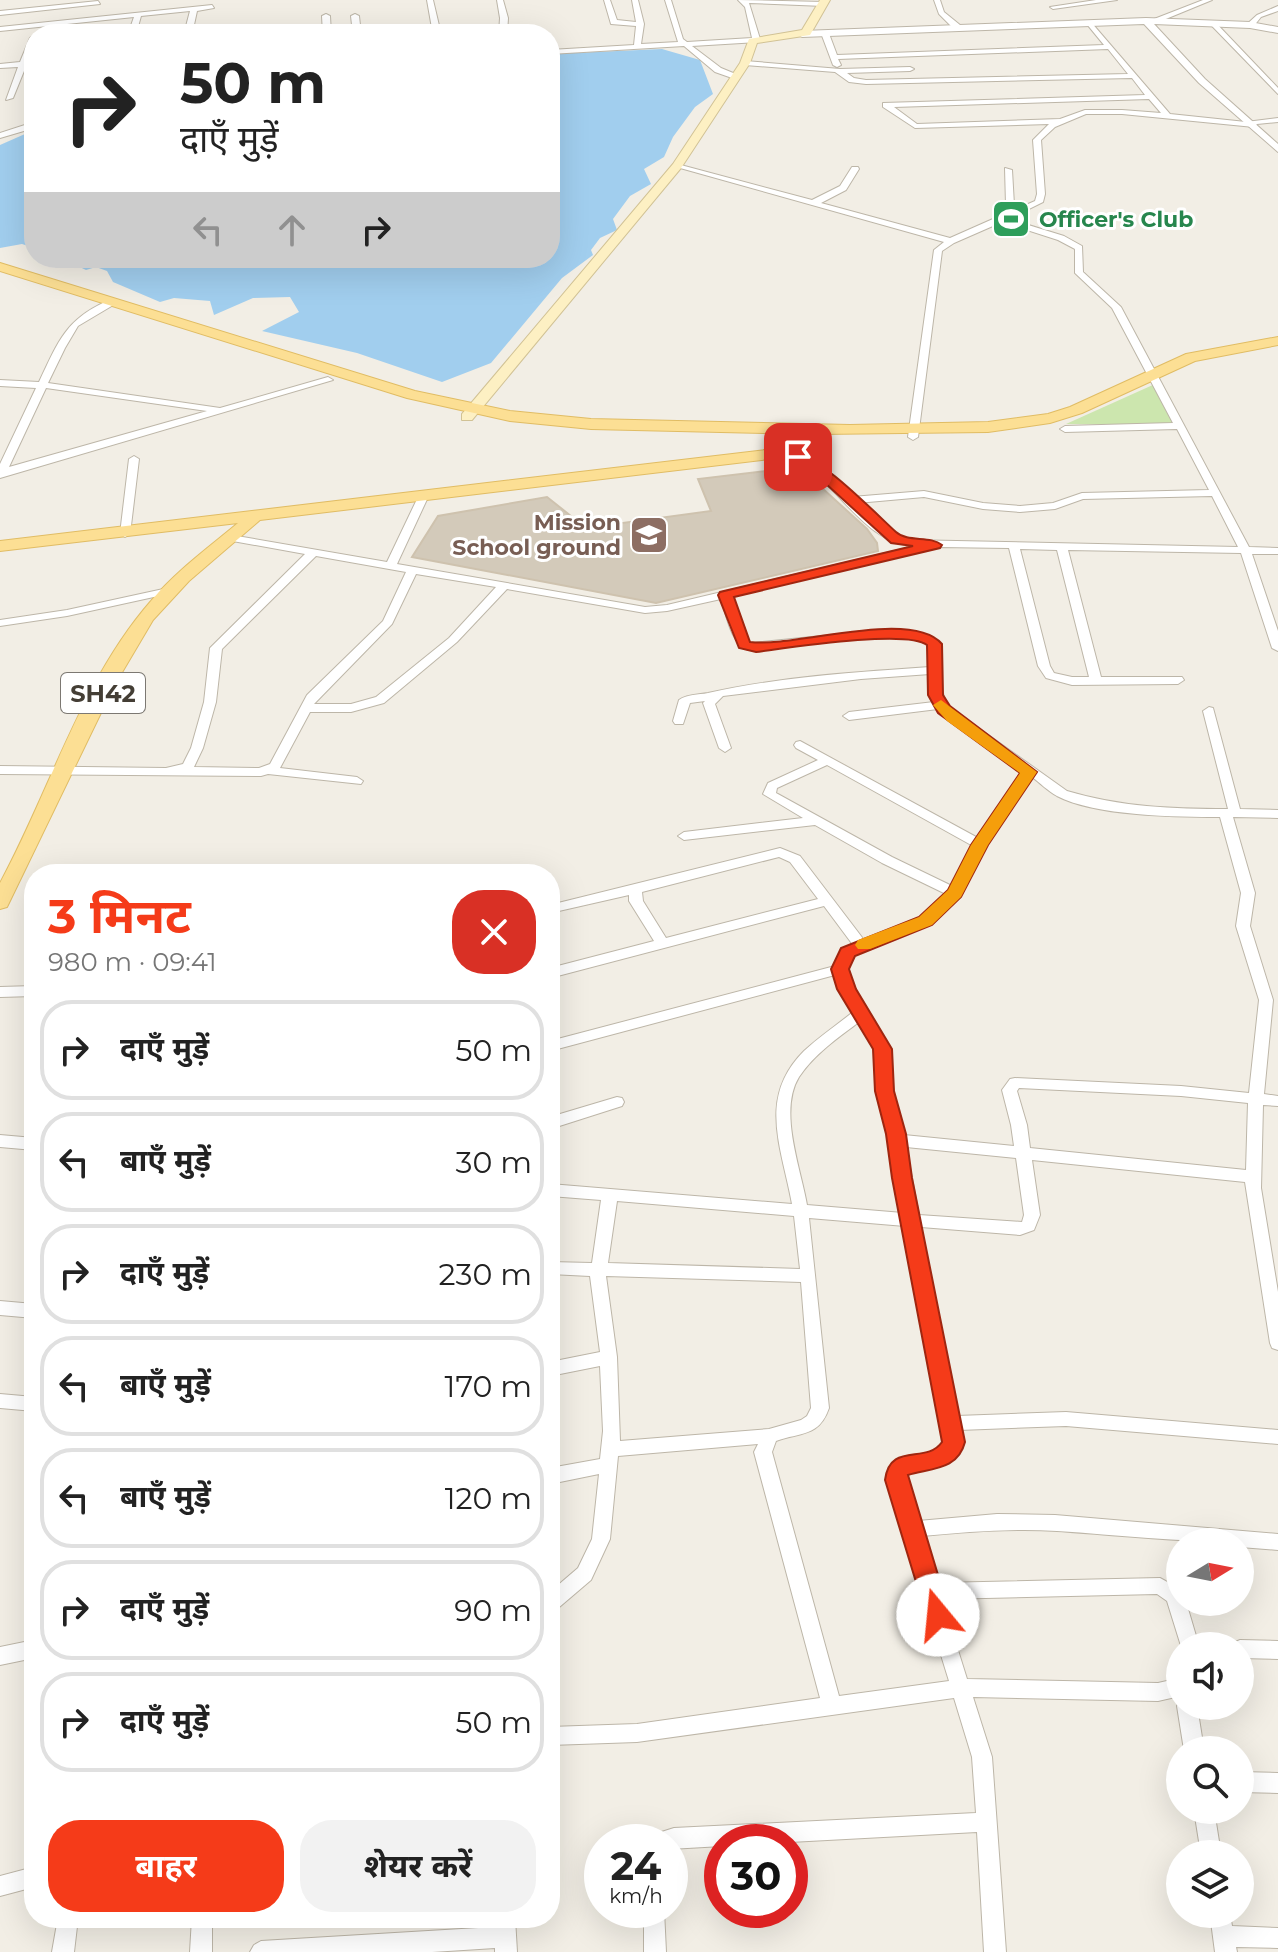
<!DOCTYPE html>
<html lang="hi">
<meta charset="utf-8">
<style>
body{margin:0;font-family:Montserrat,"Noto Sans Devanagari",sans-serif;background:#f2f2f2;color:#222;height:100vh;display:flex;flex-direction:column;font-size:30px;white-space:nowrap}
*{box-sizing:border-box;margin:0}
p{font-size:26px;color:#767676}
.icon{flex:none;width:44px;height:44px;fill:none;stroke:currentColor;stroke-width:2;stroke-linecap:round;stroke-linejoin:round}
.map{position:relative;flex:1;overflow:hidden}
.panel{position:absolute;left:24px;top:864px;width:536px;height:1064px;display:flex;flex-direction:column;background:#fff;border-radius:32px;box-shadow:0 8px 32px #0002}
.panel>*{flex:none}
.banner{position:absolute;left:24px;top:24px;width:536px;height:244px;border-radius:32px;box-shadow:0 8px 32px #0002;background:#fff;color:#222;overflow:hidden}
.needle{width:52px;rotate:80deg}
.controls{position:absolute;left:1166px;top:1528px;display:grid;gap:16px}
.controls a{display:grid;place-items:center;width:88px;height:88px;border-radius:50%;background:#fff;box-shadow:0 8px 32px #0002;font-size:40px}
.speed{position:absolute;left:584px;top:1824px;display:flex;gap:16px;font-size:40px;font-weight:700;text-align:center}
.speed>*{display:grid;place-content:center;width:104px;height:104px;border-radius:50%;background:#fff;box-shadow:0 8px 32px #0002;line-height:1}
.speed small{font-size:20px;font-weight:400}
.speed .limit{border:12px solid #d22;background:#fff;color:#111}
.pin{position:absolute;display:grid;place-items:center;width:68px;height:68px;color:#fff;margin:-34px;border-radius:16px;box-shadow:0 4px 12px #0006}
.me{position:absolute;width:88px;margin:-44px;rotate:343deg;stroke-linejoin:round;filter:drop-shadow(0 0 6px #0008)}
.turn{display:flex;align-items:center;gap:28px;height:168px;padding:0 24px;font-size:36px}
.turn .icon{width:104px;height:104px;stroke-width:2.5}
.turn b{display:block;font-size:56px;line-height:68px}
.lanes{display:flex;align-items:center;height:76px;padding:0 24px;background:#0003;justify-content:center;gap:40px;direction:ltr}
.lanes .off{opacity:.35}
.round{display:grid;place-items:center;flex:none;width:84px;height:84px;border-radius:32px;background:#f2f2f2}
.head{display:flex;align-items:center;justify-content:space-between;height:136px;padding:0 24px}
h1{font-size:48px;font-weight:700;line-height:60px;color:#f53b19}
.button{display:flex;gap:16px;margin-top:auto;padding:16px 24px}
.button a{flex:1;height:92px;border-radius:32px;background:#f53b19;color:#fff;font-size:32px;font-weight:700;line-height:92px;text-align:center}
.button a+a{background:#f2f2f2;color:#222}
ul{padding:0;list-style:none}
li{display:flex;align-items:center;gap:24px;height:100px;margin:0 16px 12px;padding:0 8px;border:4px solid #e0e0e0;border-radius:32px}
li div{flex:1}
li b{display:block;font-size:30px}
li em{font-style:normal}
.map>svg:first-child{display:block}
.green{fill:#cce6ae}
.water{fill:#a1ceee}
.building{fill:#d3caba;stroke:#cec2ae;stroke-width:2}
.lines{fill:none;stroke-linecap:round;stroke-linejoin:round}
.minor-casing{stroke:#bdb6a8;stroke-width:2}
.tertiary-casing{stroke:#bdb6a8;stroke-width:2}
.secondary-casing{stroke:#d1c295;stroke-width:2}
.primary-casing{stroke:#e0bc64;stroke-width:2}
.minor{fill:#fff;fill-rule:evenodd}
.tertiary{fill:#fff;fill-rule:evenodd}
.secondary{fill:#fdf0c3;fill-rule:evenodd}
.primary{fill:#fcdf94;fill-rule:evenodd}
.route{fill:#f53b19;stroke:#9f2610;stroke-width:2}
.slow{fill:#f59e0b}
.labels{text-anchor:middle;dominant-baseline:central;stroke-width:6;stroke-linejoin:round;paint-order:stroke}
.far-leisure-label{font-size:22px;font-weight:bold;fill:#27864d;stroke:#fff;text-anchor:start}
.far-education-label{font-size:22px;font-weight:bold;fill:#785e54;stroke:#fff;text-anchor:end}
.shield{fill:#fff;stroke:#7c7872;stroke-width:2}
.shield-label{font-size:24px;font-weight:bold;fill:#443e35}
</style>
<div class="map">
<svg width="1278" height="1952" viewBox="0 0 1278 1952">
<rect width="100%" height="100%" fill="#f2eee5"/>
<!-- green -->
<path class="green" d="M1155,384L1176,425L1066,424Z"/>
<!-- water -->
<path class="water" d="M662,49L700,60L713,94L695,107L673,137L664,157L644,169L651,184L630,196L613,219L617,230L600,238L591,250L593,255L562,278L491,363L442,382L357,353L262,331L299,312L290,297L253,298L214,315L210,301L174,298L160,302L113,282L107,271L96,267L86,270L61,258H550V54Z
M34,130V248L22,244L0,248V145Z"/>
<!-- building -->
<path class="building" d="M799,467L867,529L877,543L878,551L656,603L412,557L438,516L547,497L586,528L711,511L698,479Z"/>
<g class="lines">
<defs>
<path id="minor" d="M427,0H433L441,34H433Z
M497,0H503L508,18L507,34H499L500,18Z
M604,0H610L617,20L636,22L632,0H638L644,24L641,44L678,42L665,0H671L683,39L687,42L752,38L745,7L738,0L824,2L827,4L824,6L749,3L760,39L758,42L692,46L721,68L738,75L739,77L735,79L715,72L684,46L550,54V50L634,45L636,26L611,24Z
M934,0H940L944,12L960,25V29H954L939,14Z
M1096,0H1117L1053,9L1050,7Z
M1203,0H1212L1156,23L1149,21Z
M98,1L100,4L0,15V11Z
M212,5L214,8L197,11L192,34H184L190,11L141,16L136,34H128L134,17L0,31V27Z
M1278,6V11L1261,17L1253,27L1246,25L1257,15Z
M326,14L330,16L331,34H323L322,16Z
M355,14L359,16L361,34H353L351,16Z
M1090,21L1170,114L1246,122L1278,118V122L1257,124L1254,127L1122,114H1086L1055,127L1041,140L1045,194L1043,202L1009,219L1064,236L1082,246L1083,272L1121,307L1249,547L1278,548V554H1252L1278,631V651L1272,648L1241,553L1068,550L1101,677H1182L1184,680L1178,684L1072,685L1046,678L1038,666L1009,548L939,547L731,596L746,639L751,643L891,629C976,635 922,661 949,707L1067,791C1120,807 1173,809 1228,809L1203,711L1209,707L1213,708L1240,809L1278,810V818L1233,817L1255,893L1250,926L1273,1000L1264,1094L1278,1096V1106L1263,1105L1261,1188L1278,1292V1350L1272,1348L1270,1343L1245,1182L1032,1160L1040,1215L1034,1230L1020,1235L921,1227L957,1416L1066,1412L1278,1430V1444L1066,1426L959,1430L962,1442L952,1461L905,1474V1480L918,1521L997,1514L1055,1515L1278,1534V1550L1240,1547V1542C1178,1542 1118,1535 1057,1531C1012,1528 967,1532 922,1536L937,1583L1160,1578L1180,1589V1602H1186L1199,1646H1181L1167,1601L1157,1594L942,1599L967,1679L1158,1683L1180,1678V1696L1158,1701L973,1697L992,1757L1006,1952H984L977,1832L790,1842H722V1846L670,1849V1842H649L652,1835L674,1828L976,1813L972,1757L954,1698L637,1742L550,1745V1727L637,1724L820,1698L754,1452L758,1444L618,1456L610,1539L591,1580L557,1609L550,1611V1592L578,1568L592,1539L599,1474L550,1484V1468L600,1459L603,1431L600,1366L550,1376V1362L600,1352L590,1276L550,1274V1262L592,1263L601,1200L550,1196V1184L792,1204C782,1148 757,1098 804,1051C819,1037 837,1025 853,1012L839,989L835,975L550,1051V1041L835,966L843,949L853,945L824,906L550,978V968L654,941L629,901V895L550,913V905L780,848L800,856L864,940L921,918L946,894L882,863L815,825L684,840L678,836L684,832L803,818L763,794L768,783L818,760L796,748L794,745L796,742L800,741L978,838L1023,771L938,709L849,720L843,716L849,712L934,702L930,695V674L861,679L723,696L715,704L731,748L725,752L719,748L703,703L705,701L690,703L683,724H675L673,721L679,700C687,694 698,695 708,693C779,677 856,672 930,667L929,644C899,622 789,649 748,650C730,642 727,616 721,599L667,611L645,613L507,589L457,642L384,703L351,712H310L280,768L357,777L363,781L361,784L268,774L261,776L0,774V766L166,768L183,764L191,748L204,702L210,648L305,554L227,540L226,538L231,535L387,562L419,495L424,492L429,495L397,564L645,607L667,605L915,546C873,546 845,498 815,474C805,466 794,460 782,454V450L786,449C812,458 832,477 852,497L924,491L983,503L1020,506L1053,503L1082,493L1209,490L1177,429L1065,432L1060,429L1065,426L1173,423L1112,308L1075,273V249L1058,240L1002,222L954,243L942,251L918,437L913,440L908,437L934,250L944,242L673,166L677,164L812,200L840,186L852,167H858L859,169L846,190L821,203L950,238L1002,215L1006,205L1005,168L1012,170L1014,205L1012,211L1035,201L1037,194L1033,140L1049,124L915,128L883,107V103L1145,95L1132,78L866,84L849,82L835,72L745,65L741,63L745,61L840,69L910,67L914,69L910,71L847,73L854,78L866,80L1128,74L1108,49L838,59L841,65L837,67L833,65L821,33L828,31L837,55L1104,45L1086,23ZM1149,99L1161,113L1122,110H1085L1060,119L917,124L894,107ZM1212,496L1238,547L907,540L878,521L857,503L924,497L983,509L1020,512L1055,509L1083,499ZM1020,549L1057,550L1089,677H1072L1054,673L1050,666ZM316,556L406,572L383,621L307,695L270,764L259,768L194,767L203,748L216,702L222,649ZM416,574L496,587L449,638L376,697L351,704H314L392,624ZM827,765L973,846L952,886L892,857L776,793L777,788ZM1032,777C1040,783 1048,791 1057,796C1095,816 1177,817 1220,817L1241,893L1236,926L1259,1000L1249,1093L1181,1086L1015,1078L1010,1079L1002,1090L1011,1125L1014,1146L904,1135L890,1082V1049L853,989L847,969L853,955L931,924L960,896L986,845ZM779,857L790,862L818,899L666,938L643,901L642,892ZM859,1022L876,1049V1082L888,1134L903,1213L807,1205C801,1169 778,1111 799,1077C814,1054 838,1038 859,1022ZM1019,1088L1181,1096L1248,1103L1246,1170L1030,1148L1027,1125L1017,1091ZM906,1147L1016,1158L1024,1215L1022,1222L919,1215ZM617,1201L794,1216L800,1269L608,1263ZM809,1218L905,1226L944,1442L940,1450L904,1458L891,1465L887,1480L949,1681L839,1696L772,1452L776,1441C801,1432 819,1437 829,1408ZM606,1276L801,1282L811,1408L807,1416L801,1420L769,1429L620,1441L617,1357Z
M1215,22L1278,88V94L1212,26Z
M34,36V47L28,62L34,64L26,66L13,98L6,100L18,67L0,68V64L20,62L30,38Z
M31,123H34V128L0,138V133Z
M112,299L115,300V304L78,326L65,348L48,383L220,408L328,377L333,380L0,478V464L36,388L0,386V380L39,382C59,340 66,318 112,299ZM46,388L207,411L9,467Z
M134,456L139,459L130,534L125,537L120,534L129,459Z
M168,588L174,591L172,593L67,616L0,626V620L67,610Z
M34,986V996L0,997V987Z
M617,1097L622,1098L624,1102L622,1106L550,1129V1117Z
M0,1135L34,1138V1150L0,1147Z
M0,1301L34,1304V1318L0,1315Z
M0,1394L34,1397V1411L0,1408Z
M34,1640V1658L0,1665V1647Z
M1240,1640L1278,1641V1659L1240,1658V1646H1232L1233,1643Z
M1180,1700V1706H1197L1204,1750H1184L1177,1706Z
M1240,1772L1278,1773V1793L1240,1792Z
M1194,1810H1214L1221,1854H1201Z
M34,1867V1887L0,1896V1876Z
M644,1910H664L666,1952H644Z
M1210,1914H1230L1232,1926L1278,1928V1948L1236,1947L1237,1952H1215Z
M58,1918H78L74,1952H52Z
M192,1918H212V1952H190Z
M495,1918H515L517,1952H495V1948L432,1952H250L254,1945L261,1941L495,1927Z"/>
<path id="tertiary" d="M1146,18L1250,22L1278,27V33L1250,28L1154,24L1205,79L1278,144V152L1199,83L1144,24L802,37L797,34L802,31Z"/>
<path id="secondary" d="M820,0H830L810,35L757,43L750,63L681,168L472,420H462V414L673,164L740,63L749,39L802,30Z"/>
<path id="primary" d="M0,263L415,391L510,411L591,419L850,425L988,422L1048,414L1070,407L1186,354L1278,337V345L1195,361L1082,413L1050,423L988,432L820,434L809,447L786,457L260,520L189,581L153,620L114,686L7,907L0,909V883C50,791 81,681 151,601C176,571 208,548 238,523L0,551V541L782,448L797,441L803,434L591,429L510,421L407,398L0,271Z"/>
</defs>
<!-- minor casing -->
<use href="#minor" class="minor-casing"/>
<!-- tertiary casing -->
<use href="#tertiary" class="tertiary-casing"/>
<!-- secondary casing -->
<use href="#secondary" class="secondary-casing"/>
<!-- primary casing -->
<use href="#primary" class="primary-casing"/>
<!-- minor -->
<use href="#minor" class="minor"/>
<!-- tertiary -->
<use href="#tertiary" class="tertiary"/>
<!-- secondary -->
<use href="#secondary" class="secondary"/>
<!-- primary -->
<use href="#primary" class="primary"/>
</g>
<!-- route -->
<path class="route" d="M793,454C816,451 877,515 896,532C908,543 930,535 942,545L940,548L734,597L750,642C795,648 911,608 942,644L943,695L950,706L1037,772L988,845L961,897L932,925L855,956L849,969L856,989L892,1049L894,1091L906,1134L912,1178L965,1442C958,1470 932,1468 908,1475L950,1615L947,1623L938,1626L929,1623L926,1615L885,1480C890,1441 926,1465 942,1442L892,1178L886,1134L875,1091L873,1049L837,989L831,969L841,948L919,917L948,890L971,845L1020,773L938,713L928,695L927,645C907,629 787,648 756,652L739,648L718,595L720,592L913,546L891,543L814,473L793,460Z"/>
<!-- slow -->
<path class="slow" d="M941,700L1037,772L988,845L961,897L932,925L870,949H858L855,945L858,940L919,917L948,890L971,845L1020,773L947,721L933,705Z"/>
<!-- icons -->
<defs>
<symbol id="stadium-square" viewBox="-11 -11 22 22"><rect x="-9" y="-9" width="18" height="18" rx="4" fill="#2e9e5b" stroke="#fff"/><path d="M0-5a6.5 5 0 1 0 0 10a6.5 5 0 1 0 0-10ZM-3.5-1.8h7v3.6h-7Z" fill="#fff"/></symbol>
<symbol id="school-square" viewBox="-11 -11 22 22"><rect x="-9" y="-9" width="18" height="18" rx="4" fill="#8d6e63" stroke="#fff"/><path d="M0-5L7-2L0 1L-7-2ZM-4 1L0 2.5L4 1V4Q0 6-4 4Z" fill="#fff"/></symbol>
</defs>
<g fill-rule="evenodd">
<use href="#stadium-square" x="989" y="197" width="44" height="44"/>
<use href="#school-square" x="627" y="513" width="44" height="44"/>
</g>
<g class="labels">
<!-- far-leisure labels -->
<g class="far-leisure-label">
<text x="1039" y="219">Officer's Club</text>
</g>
<!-- far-education labels -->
<g class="far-education-label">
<text x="621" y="522">Mission<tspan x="621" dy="25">School ground</tspan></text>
</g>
<!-- shield labels -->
<rect class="shield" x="61" y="673" width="84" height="40" rx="6"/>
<g class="shield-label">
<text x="103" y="693">SH42</text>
</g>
</g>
</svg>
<div class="controls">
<a><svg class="needle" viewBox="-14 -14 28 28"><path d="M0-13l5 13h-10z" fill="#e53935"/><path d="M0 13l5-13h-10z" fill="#767676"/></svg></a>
<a><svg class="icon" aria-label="sound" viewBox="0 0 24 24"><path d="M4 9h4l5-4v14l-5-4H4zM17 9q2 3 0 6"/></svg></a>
<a><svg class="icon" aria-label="search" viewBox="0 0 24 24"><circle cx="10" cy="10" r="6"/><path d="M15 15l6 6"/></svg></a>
<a><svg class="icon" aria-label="layers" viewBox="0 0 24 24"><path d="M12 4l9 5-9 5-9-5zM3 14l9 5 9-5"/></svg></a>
</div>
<div class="speed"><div>24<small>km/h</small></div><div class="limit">30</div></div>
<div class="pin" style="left:798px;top:457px;background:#d93025"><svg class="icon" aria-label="arrive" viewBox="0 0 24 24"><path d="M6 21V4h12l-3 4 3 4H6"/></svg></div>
<svg class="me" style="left:938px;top:1615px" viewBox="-20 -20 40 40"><circle r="19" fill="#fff"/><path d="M0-13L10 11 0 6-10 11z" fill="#f53b19"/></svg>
<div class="banner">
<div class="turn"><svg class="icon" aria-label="right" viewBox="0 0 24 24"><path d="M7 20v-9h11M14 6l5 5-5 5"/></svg><div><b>50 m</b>दाएँ मुड़ें</div></div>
<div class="lanes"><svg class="icon off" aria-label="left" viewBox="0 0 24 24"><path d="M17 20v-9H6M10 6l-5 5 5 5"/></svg><svg class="icon off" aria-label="ahead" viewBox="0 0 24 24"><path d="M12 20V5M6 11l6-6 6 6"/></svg><svg class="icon" aria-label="right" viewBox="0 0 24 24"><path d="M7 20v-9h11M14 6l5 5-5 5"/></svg></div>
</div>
<section class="panel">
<div class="head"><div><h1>3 मिनट</h1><p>980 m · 09:41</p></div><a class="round" style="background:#d93025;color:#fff"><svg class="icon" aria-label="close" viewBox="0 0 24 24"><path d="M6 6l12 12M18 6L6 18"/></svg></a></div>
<ul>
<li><svg class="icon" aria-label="right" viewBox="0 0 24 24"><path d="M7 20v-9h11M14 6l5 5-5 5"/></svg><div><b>दाएँ मुड़ें</b></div><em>50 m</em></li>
<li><svg class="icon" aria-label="left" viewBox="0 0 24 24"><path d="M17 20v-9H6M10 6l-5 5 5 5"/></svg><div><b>बाएँ मुड़ें</b></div><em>30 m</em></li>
<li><svg class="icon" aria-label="right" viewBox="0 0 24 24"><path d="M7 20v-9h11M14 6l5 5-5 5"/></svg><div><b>दाएँ मुड़ें</b></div><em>230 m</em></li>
<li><svg class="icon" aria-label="left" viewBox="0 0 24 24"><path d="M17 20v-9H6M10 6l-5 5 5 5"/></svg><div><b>बाएँ मुड़ें</b></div><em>170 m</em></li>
<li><svg class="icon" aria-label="left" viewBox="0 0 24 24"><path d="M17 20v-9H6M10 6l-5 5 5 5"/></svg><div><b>बाएँ मुड़ें</b></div><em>120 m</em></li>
<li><svg class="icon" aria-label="right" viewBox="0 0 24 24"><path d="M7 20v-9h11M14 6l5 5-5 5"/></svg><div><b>दाएँ मुड़ें</b></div><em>90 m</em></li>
<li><svg class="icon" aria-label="right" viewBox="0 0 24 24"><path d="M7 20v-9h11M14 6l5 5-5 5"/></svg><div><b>दाएँ मुड़ें</b></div><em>50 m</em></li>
</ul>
<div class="button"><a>बाहर</a><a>शेयर करें</a></div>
</section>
</div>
